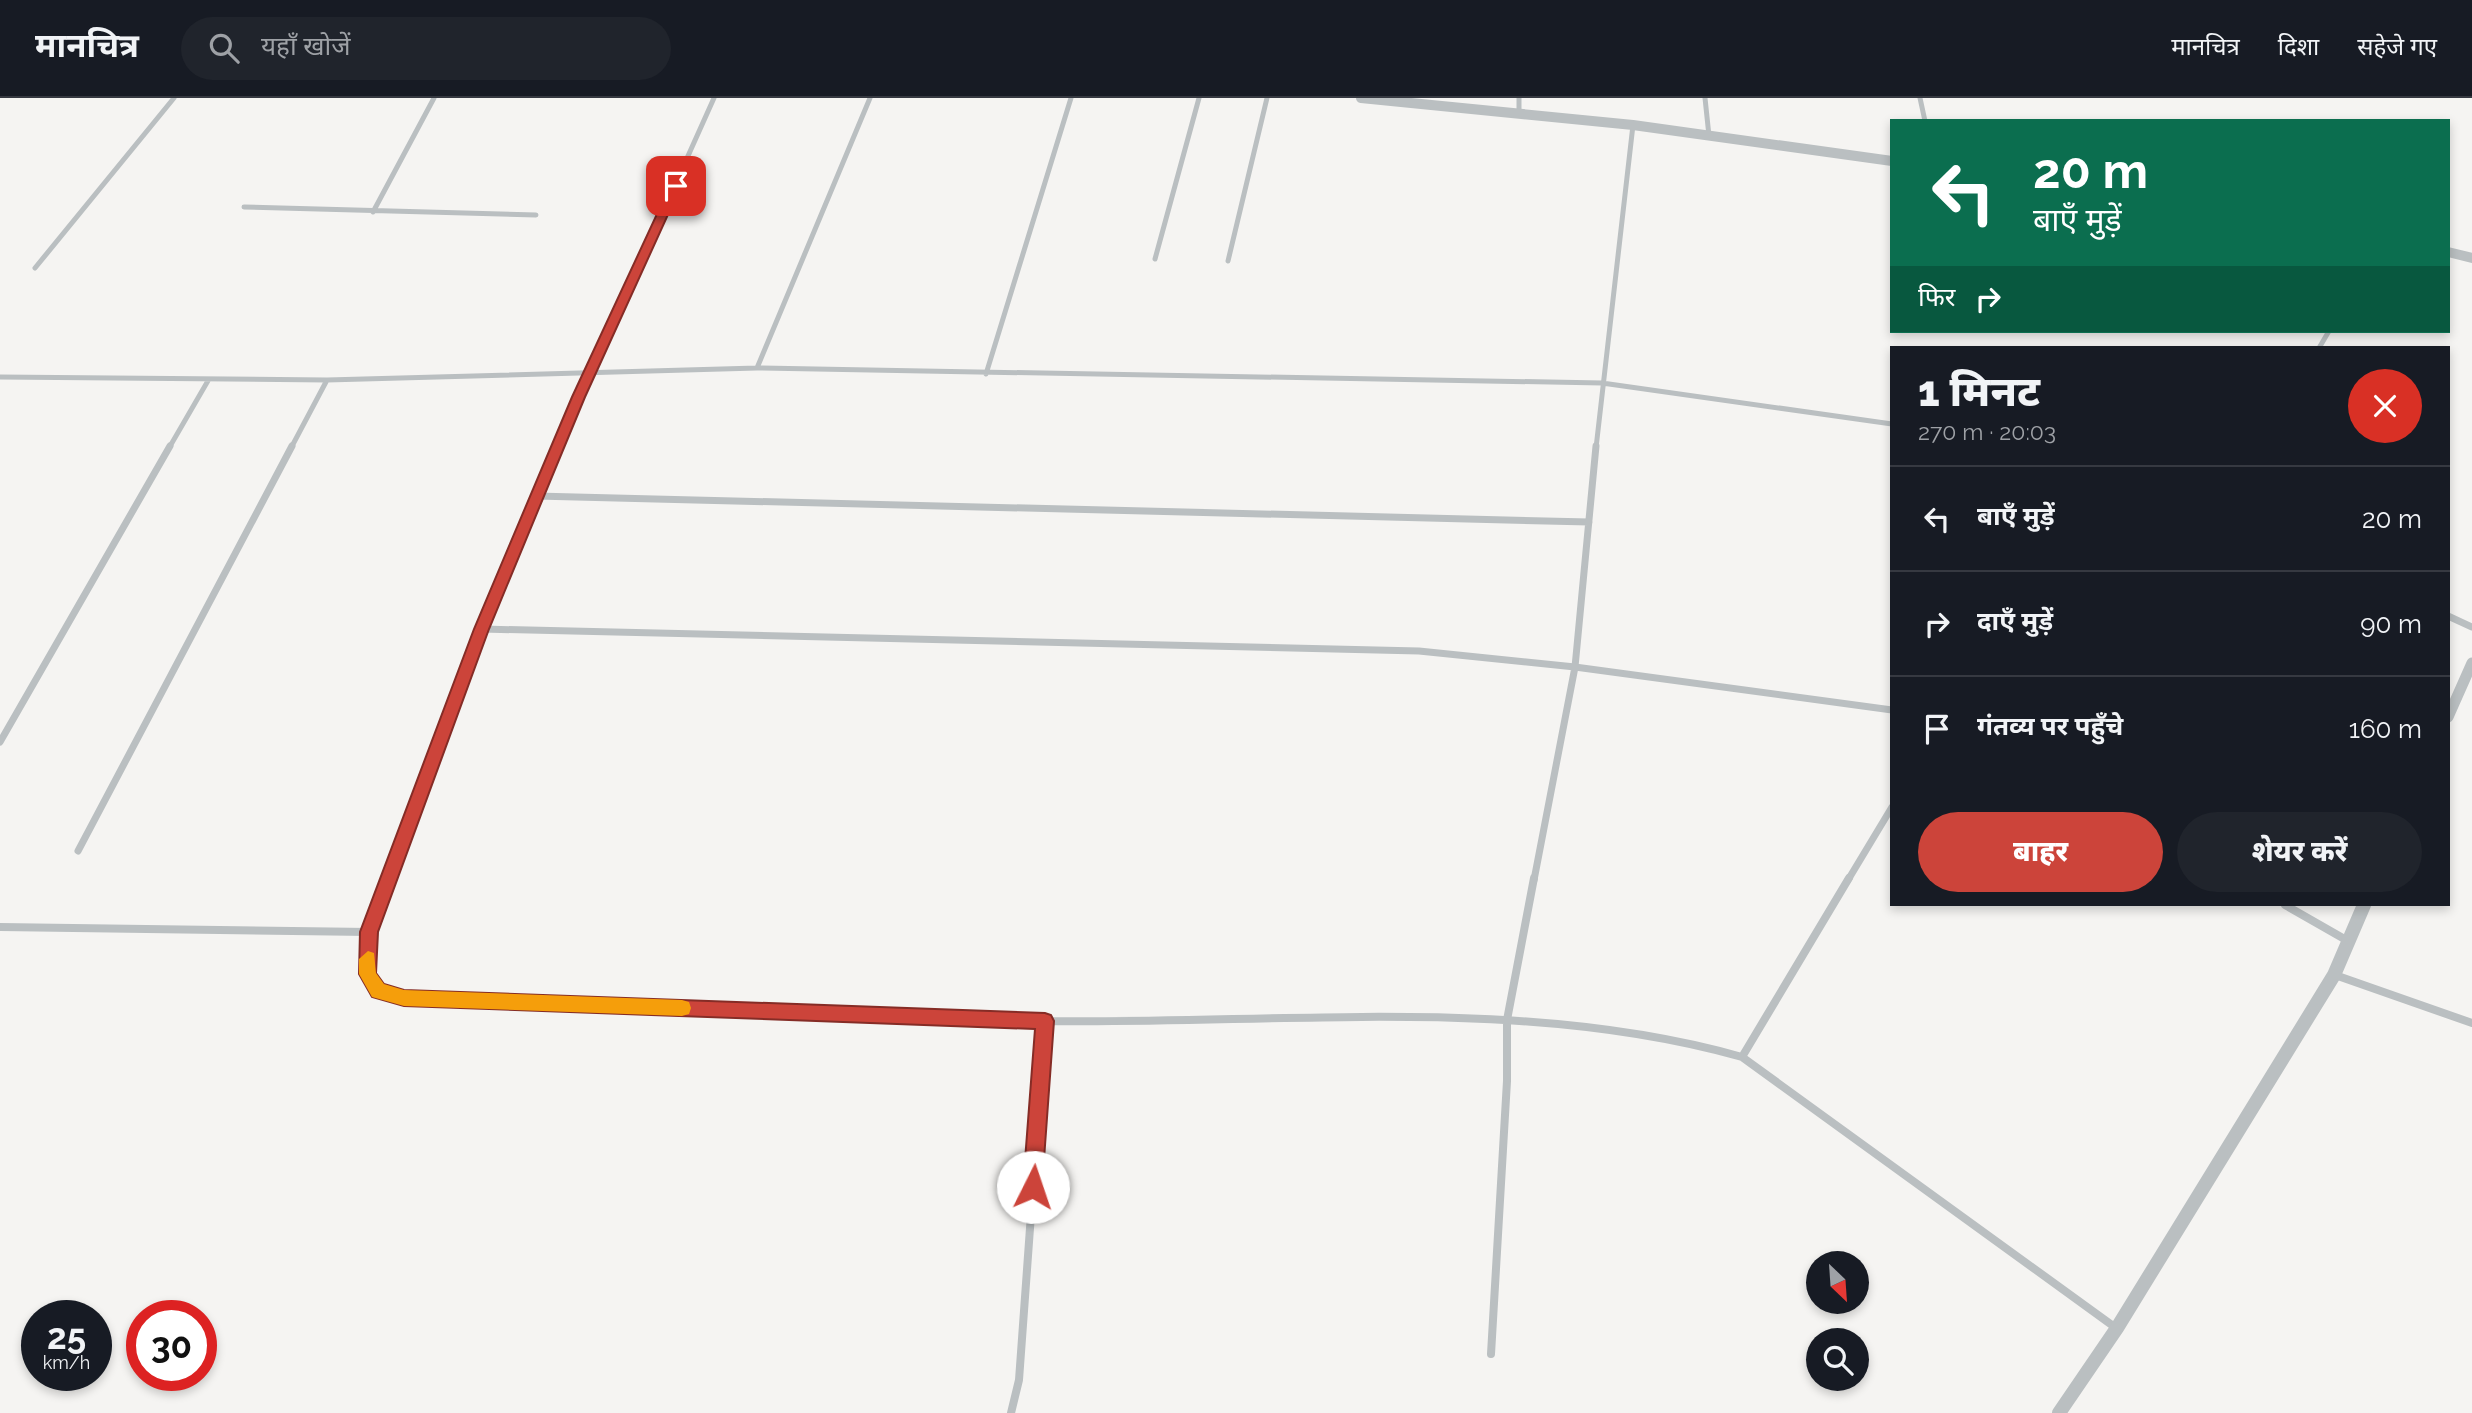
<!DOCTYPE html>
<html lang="hi">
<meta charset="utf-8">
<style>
body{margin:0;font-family:Raleway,"Noto Sans Devanagari",sans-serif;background:#20242c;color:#f1f3f6;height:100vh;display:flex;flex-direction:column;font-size:26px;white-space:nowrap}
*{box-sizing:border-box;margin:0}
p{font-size:23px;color:#9ea1a6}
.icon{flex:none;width:38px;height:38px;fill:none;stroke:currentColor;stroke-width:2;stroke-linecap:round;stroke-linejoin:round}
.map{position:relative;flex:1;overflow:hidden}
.details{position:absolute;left:1890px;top:248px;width:560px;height:560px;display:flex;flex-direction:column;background:#171b24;border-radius:0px;box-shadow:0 4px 10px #0003}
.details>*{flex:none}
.hud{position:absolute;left:1890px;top:21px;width:560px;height:214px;border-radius:0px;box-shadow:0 4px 10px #0003;background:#0b6e4f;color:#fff;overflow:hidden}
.needle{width:46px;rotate:155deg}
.buttons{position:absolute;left:1806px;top:1153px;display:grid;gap:14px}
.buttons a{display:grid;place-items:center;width:63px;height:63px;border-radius:50%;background:#171b24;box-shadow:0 4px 10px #0003;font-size:35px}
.speed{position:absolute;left:21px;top:1202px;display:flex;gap:14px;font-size:35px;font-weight:700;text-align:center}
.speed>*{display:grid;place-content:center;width:91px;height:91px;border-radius:50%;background:#171b24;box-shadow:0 4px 10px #0003;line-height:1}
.speed small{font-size:18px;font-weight:400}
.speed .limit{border:10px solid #d22;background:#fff;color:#111}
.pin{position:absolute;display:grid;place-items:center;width:60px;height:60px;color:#fff;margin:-30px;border-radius:14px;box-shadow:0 4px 10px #0006}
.me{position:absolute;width:77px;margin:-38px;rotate:4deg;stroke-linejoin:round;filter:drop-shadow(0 0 5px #0008)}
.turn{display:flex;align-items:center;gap:24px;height:147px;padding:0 28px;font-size:32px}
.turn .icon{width:91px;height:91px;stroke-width:2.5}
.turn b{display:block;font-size:49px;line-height:60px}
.then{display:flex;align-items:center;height:66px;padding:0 28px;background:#0003;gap:14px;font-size:26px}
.round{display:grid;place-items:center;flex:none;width:74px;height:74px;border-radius:37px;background:#20242c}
.head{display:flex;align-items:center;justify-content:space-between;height:119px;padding:0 28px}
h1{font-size:42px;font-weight:800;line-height:52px}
.button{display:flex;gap:14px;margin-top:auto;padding:14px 28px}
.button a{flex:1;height:80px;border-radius:42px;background:#cc443a;color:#fff;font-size:28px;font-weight:800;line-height:80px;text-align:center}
.button a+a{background:#20242c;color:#f1f3f6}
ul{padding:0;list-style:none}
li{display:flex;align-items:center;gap:21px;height:105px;padding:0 28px;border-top:2px solid #363941}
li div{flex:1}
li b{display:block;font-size:26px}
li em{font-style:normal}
header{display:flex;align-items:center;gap:42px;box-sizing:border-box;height:98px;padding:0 35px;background:#171b24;border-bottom:2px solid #363941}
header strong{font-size:33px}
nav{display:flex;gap:38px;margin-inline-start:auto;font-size:24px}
.search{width:490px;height:63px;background:#20242c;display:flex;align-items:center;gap:18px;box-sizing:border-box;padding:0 24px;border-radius:38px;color:#9ea1a6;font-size:26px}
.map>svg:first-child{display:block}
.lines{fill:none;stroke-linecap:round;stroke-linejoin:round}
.minor-far2{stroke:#babfc1;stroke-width:5}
.minor-far1{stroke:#babfc1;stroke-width:7}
.minor{stroke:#babfc1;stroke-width:8}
.tertiary-far2{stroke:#babfc1;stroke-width:10}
.tertiary-far1{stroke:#babfc1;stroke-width:11}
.tertiary{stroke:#babfc1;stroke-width:14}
.route{fill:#cc443a;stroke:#852c26;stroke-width:2}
.slow{fill:#f59e0b}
</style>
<header>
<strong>मानचित्र</strong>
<div class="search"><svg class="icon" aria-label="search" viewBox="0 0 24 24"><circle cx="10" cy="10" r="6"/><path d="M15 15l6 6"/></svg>यहाँ खोजें</div>
<nav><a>मानचित्र</a><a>दिशा</a><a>सहेजे गए</a></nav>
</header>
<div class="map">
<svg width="2472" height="1315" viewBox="0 0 2472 1315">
<rect width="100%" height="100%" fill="#f5f4f2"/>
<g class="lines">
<!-- minor-far2 -->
<path class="minor-far2" d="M1519,0V14
M1705,0L1709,38
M1920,0L1925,23
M244,109L536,117
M373,114L434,0
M1155,161L1199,0
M1228,163L1267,0
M35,170L174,0
M2319,250L2329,233
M757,270L870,0
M986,276L1071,0
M0,279L327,282L757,270L1602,285L1892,326
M169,350L209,281
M291,350L327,282
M557,350L714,0
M1596,350L1633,27"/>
<!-- minor-far1 -->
<path class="minor-far1" d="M536,398L1589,424
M2448,518L2472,529
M482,531L1419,553L1575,569L1892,612
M0,644L170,348
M78,753L292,348
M388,782L482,531L558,348
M1534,782L1575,569L1596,348
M1848,782L1892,709"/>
<!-- minor -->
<path class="minor" d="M389,780C375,817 356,856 378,893L404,900C617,908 831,919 1044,923C1273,927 1520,896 1742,959L2116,1230
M2285,807L2348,843
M0,829L369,834
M2335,877L2472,925
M1742,959L1849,780
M1491,1256L1507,983V922L1534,780
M1011,1315L1019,1282L1045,923"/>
<!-- tertiary-far2 -->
<path class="tertiary-far2" d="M1361,0L1633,27L1892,63
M2448,154L2472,160"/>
<!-- tertiary-far1 -->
<path class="tertiary-far1" d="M2448,619L2472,565"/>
<!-- tertiary -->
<path class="tertiary" d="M2059,1315L2117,1230L2334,877L2364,807"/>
</g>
<!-- route -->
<path class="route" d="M676,85L681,88L585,299L489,531L378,834L376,875L384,886L404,892L1045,915L1051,917L1054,923L1042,1089L1039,1095L1033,1098L1026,1095L1023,1089L1035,931L404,908L372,899L359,876L360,834L474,531L572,299L670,88Z"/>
<!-- slow -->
<path class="slow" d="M368,853L374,855L376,875L384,886L404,892L682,902L689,904L691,910L689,916L682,918L404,908L372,899L359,876V861Z"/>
</svg>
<div class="buttons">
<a><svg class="needle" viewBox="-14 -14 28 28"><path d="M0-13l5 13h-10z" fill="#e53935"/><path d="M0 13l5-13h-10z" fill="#9ea1a6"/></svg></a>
<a><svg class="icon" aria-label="search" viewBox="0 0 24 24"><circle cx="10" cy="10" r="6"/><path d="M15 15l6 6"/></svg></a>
</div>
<div class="speed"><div>25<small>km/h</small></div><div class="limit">30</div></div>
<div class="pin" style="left:676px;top:88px;background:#d93025"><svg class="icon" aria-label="arrive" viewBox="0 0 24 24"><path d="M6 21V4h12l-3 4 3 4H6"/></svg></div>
<svg class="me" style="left:1033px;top:1089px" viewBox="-20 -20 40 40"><circle r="19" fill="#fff"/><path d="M0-13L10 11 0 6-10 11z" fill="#cc443a"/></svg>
<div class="hud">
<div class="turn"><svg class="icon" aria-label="left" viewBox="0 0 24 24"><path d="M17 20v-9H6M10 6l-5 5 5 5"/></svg><div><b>20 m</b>बाएँ मुड़ें</div></div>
<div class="then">फिर<svg class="icon" aria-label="right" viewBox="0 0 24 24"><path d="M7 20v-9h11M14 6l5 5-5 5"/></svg></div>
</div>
<section class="details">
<div class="head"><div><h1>1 मिनट</h1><p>270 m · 20:03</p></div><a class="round" style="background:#d93025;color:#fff"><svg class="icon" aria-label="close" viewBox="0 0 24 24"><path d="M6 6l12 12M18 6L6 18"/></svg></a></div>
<ul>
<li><svg class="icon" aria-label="left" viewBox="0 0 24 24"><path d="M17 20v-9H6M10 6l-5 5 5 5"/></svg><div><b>बाएँ मुड़ें</b></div><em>20 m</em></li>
<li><svg class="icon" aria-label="right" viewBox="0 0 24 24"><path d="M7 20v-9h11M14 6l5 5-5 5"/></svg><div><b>दाएँ मुड़ें</b></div><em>90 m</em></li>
<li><svg class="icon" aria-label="arrive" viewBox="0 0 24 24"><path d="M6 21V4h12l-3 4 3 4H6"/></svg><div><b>गंतव्य पर पहुँचे</b></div><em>160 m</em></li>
</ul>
<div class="button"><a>बाहर</a><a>शेयर करें</a></div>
</section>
</div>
